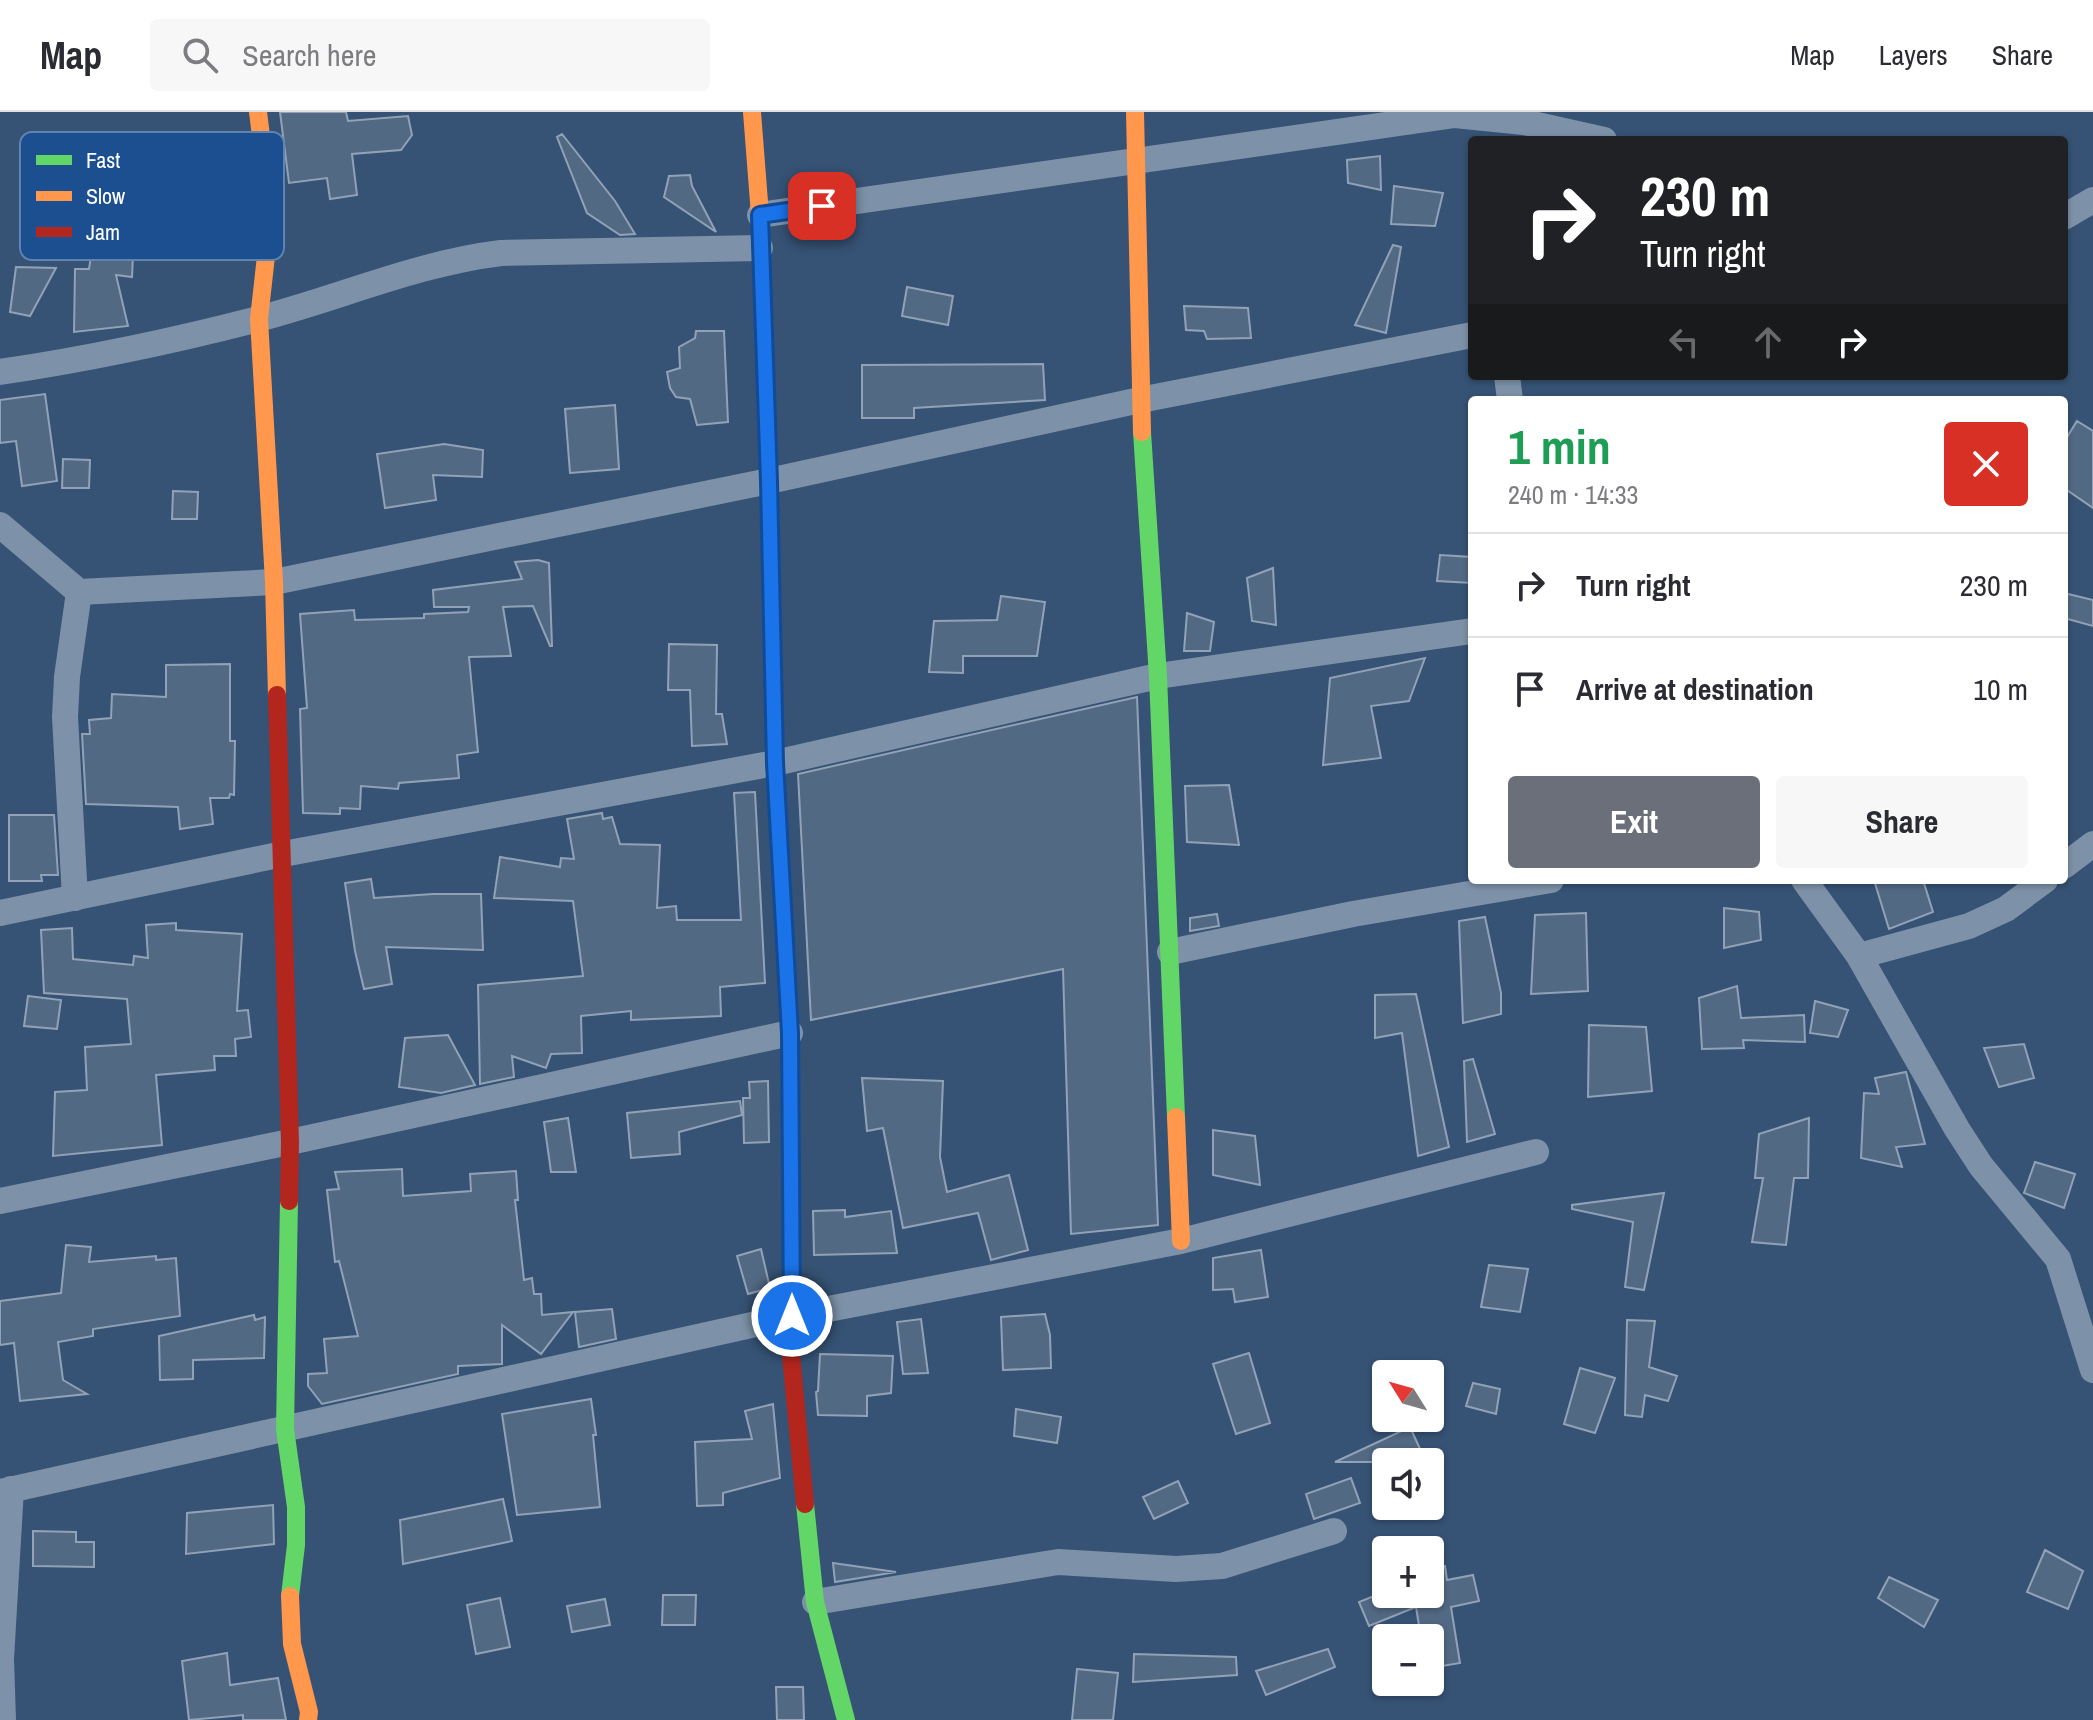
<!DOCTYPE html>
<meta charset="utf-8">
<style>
body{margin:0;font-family:"Archivo Narrow",sans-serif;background:#f7f7f7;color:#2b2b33;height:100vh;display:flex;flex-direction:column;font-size:30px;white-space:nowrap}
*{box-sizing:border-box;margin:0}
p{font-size:26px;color:#7c7c81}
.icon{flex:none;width:44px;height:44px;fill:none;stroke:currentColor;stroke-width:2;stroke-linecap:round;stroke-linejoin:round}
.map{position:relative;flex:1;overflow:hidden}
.drawer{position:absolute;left:1468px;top:284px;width:600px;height:488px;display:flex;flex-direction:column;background:#fff;border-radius:8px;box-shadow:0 2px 6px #0004}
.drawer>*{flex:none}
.banner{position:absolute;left:1468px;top:24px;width:600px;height:244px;border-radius:8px;box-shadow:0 2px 6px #0004;background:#202124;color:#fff;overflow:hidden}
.needle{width:52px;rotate:307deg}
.tools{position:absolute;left:1372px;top:1248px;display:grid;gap:16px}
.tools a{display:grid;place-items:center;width:72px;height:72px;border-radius:8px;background:#fff;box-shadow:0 2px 6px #0004;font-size:40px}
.pin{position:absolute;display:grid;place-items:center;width:68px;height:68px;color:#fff;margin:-34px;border-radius:16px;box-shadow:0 4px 12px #0006}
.me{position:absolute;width:88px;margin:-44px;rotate:0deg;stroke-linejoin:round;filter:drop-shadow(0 0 6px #0008)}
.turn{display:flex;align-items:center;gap:28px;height:168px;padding:0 40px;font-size:36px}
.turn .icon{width:104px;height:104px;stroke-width:2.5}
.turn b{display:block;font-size:56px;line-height:68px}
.lanes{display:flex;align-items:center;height:76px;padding:0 40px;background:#0003;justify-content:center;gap:40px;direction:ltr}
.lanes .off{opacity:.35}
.round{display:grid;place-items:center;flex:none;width:84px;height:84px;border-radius:8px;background:#f7f7f7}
.summary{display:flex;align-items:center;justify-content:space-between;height:136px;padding:0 40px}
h1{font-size:48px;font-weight:700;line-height:60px;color:#1e9e55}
.button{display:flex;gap:16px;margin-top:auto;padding:16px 40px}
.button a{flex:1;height:92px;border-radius:8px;background:#6b6f79;color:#fff;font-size:32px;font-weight:700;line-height:92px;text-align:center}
.button a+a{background:#f7f7f7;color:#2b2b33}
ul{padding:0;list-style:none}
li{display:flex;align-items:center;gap:24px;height:104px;padding:0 40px;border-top:2px solid #e1e1e2}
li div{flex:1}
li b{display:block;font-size:30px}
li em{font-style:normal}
header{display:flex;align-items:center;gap:48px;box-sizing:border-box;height:112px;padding:0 40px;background:#fff;border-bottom:2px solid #e1e1e2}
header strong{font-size:38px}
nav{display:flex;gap:44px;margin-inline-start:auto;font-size:28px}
.search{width:560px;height:72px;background:#f7f7f7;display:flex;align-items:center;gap:20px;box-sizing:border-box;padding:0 28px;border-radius:8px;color:#7c7c81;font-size:30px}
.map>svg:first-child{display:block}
.building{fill:#526984;stroke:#92a2b6;stroke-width:2}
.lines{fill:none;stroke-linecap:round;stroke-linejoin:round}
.street{stroke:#7d92a8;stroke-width:26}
.fast{stroke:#63d668;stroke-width:18}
.slow{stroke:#ff974d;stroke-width:18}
.jam{stroke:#b3261e;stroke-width:18}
.route-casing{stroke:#114b97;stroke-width:20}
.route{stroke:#1a73e8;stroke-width:14}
.key{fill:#1b4f8f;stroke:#5f84b1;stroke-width:2}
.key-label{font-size:22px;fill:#fff}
</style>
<header>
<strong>Map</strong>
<div class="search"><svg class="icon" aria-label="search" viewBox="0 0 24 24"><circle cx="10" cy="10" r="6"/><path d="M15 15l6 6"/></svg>Search here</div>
<nav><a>Map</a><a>Layers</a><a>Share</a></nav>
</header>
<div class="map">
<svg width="2093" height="1608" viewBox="0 0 2093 1608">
<rect width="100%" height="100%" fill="#365274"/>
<!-- building -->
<path class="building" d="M280,0H346L348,9L408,4L412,23L401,38L352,42L357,83L330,87L327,66L289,71Z
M562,22L615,89L635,122L620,123L587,101L557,25Z
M1380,44L1381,78L1348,71L1347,48Z
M690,63L692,74L716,120L664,85L669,64Z
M145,64L134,122L132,165L116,163L128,214L74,220L75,157H89L98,100H90L94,67Z
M1394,74L1443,81L1435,114L1391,112Z
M1393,133L1401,135L1386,221L1355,213Z
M16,155L56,156L30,204L10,200Z
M907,175L953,184L948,213L902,204Z
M1184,194L1248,196L1251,226L1207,227L1204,219L1186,218Z
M696,219H724L728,310L697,313L690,287L676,285L670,276L667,260L680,256L679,235L695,226Z
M1043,252L1045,288L914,296V306H862V253Z
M45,282L57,369L22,374L16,329L0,331V288Z
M615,293L619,357L570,361L565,297Z
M2077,309L2093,319V396L2064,376V330Z
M444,332L483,338L482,365L433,363L436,388L385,396L377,342Z
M63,347L90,348L89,376H62Z
M173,379L198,380L197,407H172Z
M1440,443L1472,445V471L1437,469Z
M538,448L549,451L552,534H550L533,494L503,495L511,544L469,545L478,640L457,643L459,666L399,671L398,677L361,674L360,697L340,696V702L303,701L300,597L307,596L300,502L354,498L355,508L424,506V502L468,500L469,495H434L433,478L522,467L515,450Z
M1273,456L1276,513L1252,509L1247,466Z
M2064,481L2093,488V514L2064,506Z
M1001,484L1045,490L1037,544H963V561L929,560L934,509L997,508Z
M1187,501L1214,510L1210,539H1184Z
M669,532L717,533L716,602H722L727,632L692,634L690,578H668Z
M1425,546L1409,589L1371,594L1381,646L1323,653L1330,566Z
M230,552V629H235L234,683L230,682L229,686H210L213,712L180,717L178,695L86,692L82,622H90L89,608L111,606L112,582L166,585V553Z
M1137,585L1158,1113L1071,1122L1063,857L811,908L798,662Z
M1229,673L1239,733L1187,730L1185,674Z
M755,680L765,871L720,875L721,904L631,908V899L581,904L582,941L551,942L546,956L512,944L514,965L480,972L478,873L583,864L573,789L494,786L500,745L560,755L561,746L574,747L567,707L602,701L603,707L612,705L620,732L660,733L657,796L676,794L677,808H741L734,681Z
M9,703H54L58,763H41L42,769H9Z
M371,767L374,786L433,782H481L483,838L386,835L392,872L364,877L355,839L345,771Z
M1874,768H1923L1933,800L1889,817Z
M1724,796L1759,800L1761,828L1724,836Z
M1586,801L1588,879L1531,882L1535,803Z
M1217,802L1219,814L1190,819V806Z
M1485,805L1501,881V902L1463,911L1459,809Z
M176,811V818L242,822L237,899L248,898L251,925L235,927L236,944H214L215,958L156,963L162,1033L53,1044L55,980L87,978L85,935L131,932L127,887L44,881L41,818L72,816L73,847L133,853L134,844L148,846L146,813Z
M1737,874L1741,906L1804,903L1805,930L1743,928L1744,936L1702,937L1699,886Z
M1416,882L1449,1035L1418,1044L1402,921L1375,926V883Z
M28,884L61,888L57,917L24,914Z
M1815,889L1848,898L1838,925L1810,921Z
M1589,913L1646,915L1652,979L1588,985Z
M448,923L475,973L441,981L399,975L405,926Z
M2024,932L2034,966L1999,975L1984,936Z
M1473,947L1495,1022L1467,1030L1464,949Z
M1906,960L1925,1032L1896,1035L1902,1055L1861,1046L1864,981L1879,982L1875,966Z
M862,966L943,969L940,1045L947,1080L1009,1063L1028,1138L991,1148L978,1101L903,1116L883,1016L867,1019Z
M768,969L769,1030L744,1031L743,986H750L749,970Z
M740,989L742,1003L679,1020L680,1042L631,1046L627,1001Z
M568,1006L576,1060H551L544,1010Z
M1809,1006L1808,1066H1794L1786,1133L1752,1130L1763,1066H1755L1759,1022Z
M1213,1018L1255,1024L1260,1073L1213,1063Z
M2035,1050L2075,1062L2064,1096L2024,1081Z
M402,1057L403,1084L471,1079L470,1062L516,1059L518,1088H515L524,1168L532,1166L534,1182H541L542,1203L573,1200L541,1242L502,1213V1252L458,1254V1262L322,1292L308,1274V1262L327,1261L324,1227L358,1224L339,1149L335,1150L327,1078L339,1077L335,1060Z
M1664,1081L1644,1178L1625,1175L1633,1110L1572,1097V1093Z
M845,1098V1105L891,1099L897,1141L814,1143L813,1099Z
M66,1133L91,1135L89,1150L156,1144V1148L176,1146L180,1204L93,1217V1224L58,1230L63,1268L87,1282L20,1289L14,1231L0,1233V1189L61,1181Z
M761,1137L770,1176L748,1182L737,1144Z
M1261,1138L1268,1185L1235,1190L1233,1177L1213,1178V1146Z
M1489,1153L1528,1157L1520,1200L1481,1195Z
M612,1197L616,1227L579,1235L575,1200Z
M1045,1202L1050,1223L1051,1256L1003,1258L1001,1205Z
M254,1203L255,1208L265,1205L264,1246L193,1248V1267L160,1268L159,1224Z
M921,1207L928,1261L903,1262L897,1210Z
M1627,1208L1655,1209L1649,1255L1677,1264L1668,1289L1645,1283L1642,1305L1625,1303Z
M1249,1241L1270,1311L1236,1322L1213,1252Z
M820,1242L893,1244L891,1281L867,1284V1304L818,1303L816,1280L818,1279Z
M1580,1256L1615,1266L1595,1321L1564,1312Z
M1473,1271L1500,1277L1496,1302L1466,1294Z
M591,1287L596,1323H593L600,1395L517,1403L502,1302Z
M773,1292L780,1366L723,1381V1393L697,1394L695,1330L752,1327L745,1299Z
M1016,1297L1061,1305L1057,1331L1014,1324Z
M1410,1315L1426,1350H1335Z
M1351,1366L1360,1391L1314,1407L1306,1382Z
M1178,1369L1188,1391L1154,1407L1143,1385Z
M503,1387L512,1429L403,1452L400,1408Z
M273,1393L274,1432L186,1442L187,1401Z
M33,1419L76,1420V1430H94V1455L33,1454Z
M2045,1438L2083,1459L2068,1497L2027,1480Z
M833,1451L896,1460L835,1470Z
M1445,1454L1447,1468L1473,1463L1479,1489L1451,1495L1460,1551L1430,1556V1526H1421L1416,1495L1369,1514L1359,1490L1379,1482H1430V1455Z
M1889,1465L1938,1488L1924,1515L1878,1486Z
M663,1483H696L695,1513H662Z
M500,1486L510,1535L476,1542L467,1493Z
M605,1487L610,1513L572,1520L567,1494Z
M1328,1537L1335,1555L1266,1583L1256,1559Z
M227,1541L230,1573L278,1566L286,1608H243V1603L189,1608L182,1549Z
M1134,1542L1236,1545L1237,1563L1133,1570Z
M1077,1557L1118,1561L1113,1608H1072Z
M776,1575H803L804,1608H777Z"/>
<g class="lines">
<!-- street -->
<path class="street" d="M760,103L1455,3L1524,10L1604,28
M2064,105L2093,88
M0,260C87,247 173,229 258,207C339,186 418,151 501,141L760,136
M1507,264L1510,288
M0,413L79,480L274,470L769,369L1140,288L1472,223
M2064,754L2093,732
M1804,768L1859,844L1957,1017L1981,1054L2058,1147L2093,1258
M75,786L65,605L67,565L79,480
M0,801L283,742L775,651L1158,564L1472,519
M1170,840L1353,802L1551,768
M1859,844L1969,814L2006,797L2045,768
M0,1089L290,1030L790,921
M0,1380L792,1204L1181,1129L1536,1040
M815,1490L1058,1450L1176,1457L1222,1454L1334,1419
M3,1608L1,1547L11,1377"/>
<!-- fast -->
<path class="fast" d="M1142,320L1158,564L1176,1005
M770,397L775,651L790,921V973
M289,1089L285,1317L296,1395V1433L290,1484
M805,1392L815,1490L846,1608"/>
<!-- slow -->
<path class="slow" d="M258,0L269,88L268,126L259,207L274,470L277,583
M752,0L760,103L770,397
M1135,0L1142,320
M1176,1005L1181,1129
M290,1484L292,1532L309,1600L308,1608"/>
<!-- jam -->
<path class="jam" d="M277,583L290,1030L289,1089
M790,973L792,1204L789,1222L805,1392"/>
</g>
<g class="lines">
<defs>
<path id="route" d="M792,1204L790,921L775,651L769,369L760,103L822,94"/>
</defs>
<!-- route casing -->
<use href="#route" class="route-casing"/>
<!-- route -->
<use href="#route" class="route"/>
</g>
<!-- legend -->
<rect x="20" y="20" width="264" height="128" rx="12" class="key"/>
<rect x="36" y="43" width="36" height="10" fill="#63d668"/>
<rect x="36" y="79" width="36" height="10" fill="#ff974d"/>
<rect x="36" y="115" width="36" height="10" fill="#b3261e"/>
<g class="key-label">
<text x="86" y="56">Fast</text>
<text x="86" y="92">Slow</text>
<text x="86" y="128">Jam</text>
</g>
</svg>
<div class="tools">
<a><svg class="needle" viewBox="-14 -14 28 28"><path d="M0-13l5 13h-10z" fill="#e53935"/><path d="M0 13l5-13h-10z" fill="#7c7c81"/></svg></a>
<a><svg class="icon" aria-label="sound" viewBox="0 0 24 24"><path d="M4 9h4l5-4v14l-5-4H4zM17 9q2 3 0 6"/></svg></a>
<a>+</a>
<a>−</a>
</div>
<div class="pin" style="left:822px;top:94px;background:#d93025"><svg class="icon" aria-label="arrive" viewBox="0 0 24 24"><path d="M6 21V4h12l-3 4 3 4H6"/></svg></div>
<svg class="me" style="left:792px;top:1204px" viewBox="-20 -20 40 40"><circle r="17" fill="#1a73e8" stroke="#fff" stroke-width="3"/><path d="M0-11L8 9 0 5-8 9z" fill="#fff"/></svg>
<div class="banner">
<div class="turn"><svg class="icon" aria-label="right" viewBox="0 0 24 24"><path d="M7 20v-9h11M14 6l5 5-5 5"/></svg><div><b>230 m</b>Turn right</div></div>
<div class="lanes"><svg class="icon off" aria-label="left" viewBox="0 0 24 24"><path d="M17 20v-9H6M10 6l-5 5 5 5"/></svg><svg class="icon off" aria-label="ahead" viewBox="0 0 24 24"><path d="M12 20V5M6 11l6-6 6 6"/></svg><svg class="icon" aria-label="right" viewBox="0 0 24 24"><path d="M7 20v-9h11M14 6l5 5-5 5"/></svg></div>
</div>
<section class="drawer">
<div class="summary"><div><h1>1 min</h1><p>240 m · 14:33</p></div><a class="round" style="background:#d93025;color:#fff"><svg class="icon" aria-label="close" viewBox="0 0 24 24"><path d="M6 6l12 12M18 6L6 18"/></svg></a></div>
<ul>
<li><svg class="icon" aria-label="right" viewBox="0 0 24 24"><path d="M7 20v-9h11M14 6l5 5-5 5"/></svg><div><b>Turn right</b></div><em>230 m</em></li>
<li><svg class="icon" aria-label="arrive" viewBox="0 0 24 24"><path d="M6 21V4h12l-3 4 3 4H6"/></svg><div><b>Arrive at destination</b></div><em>10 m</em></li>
</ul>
<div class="button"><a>Exit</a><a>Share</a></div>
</section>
</div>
